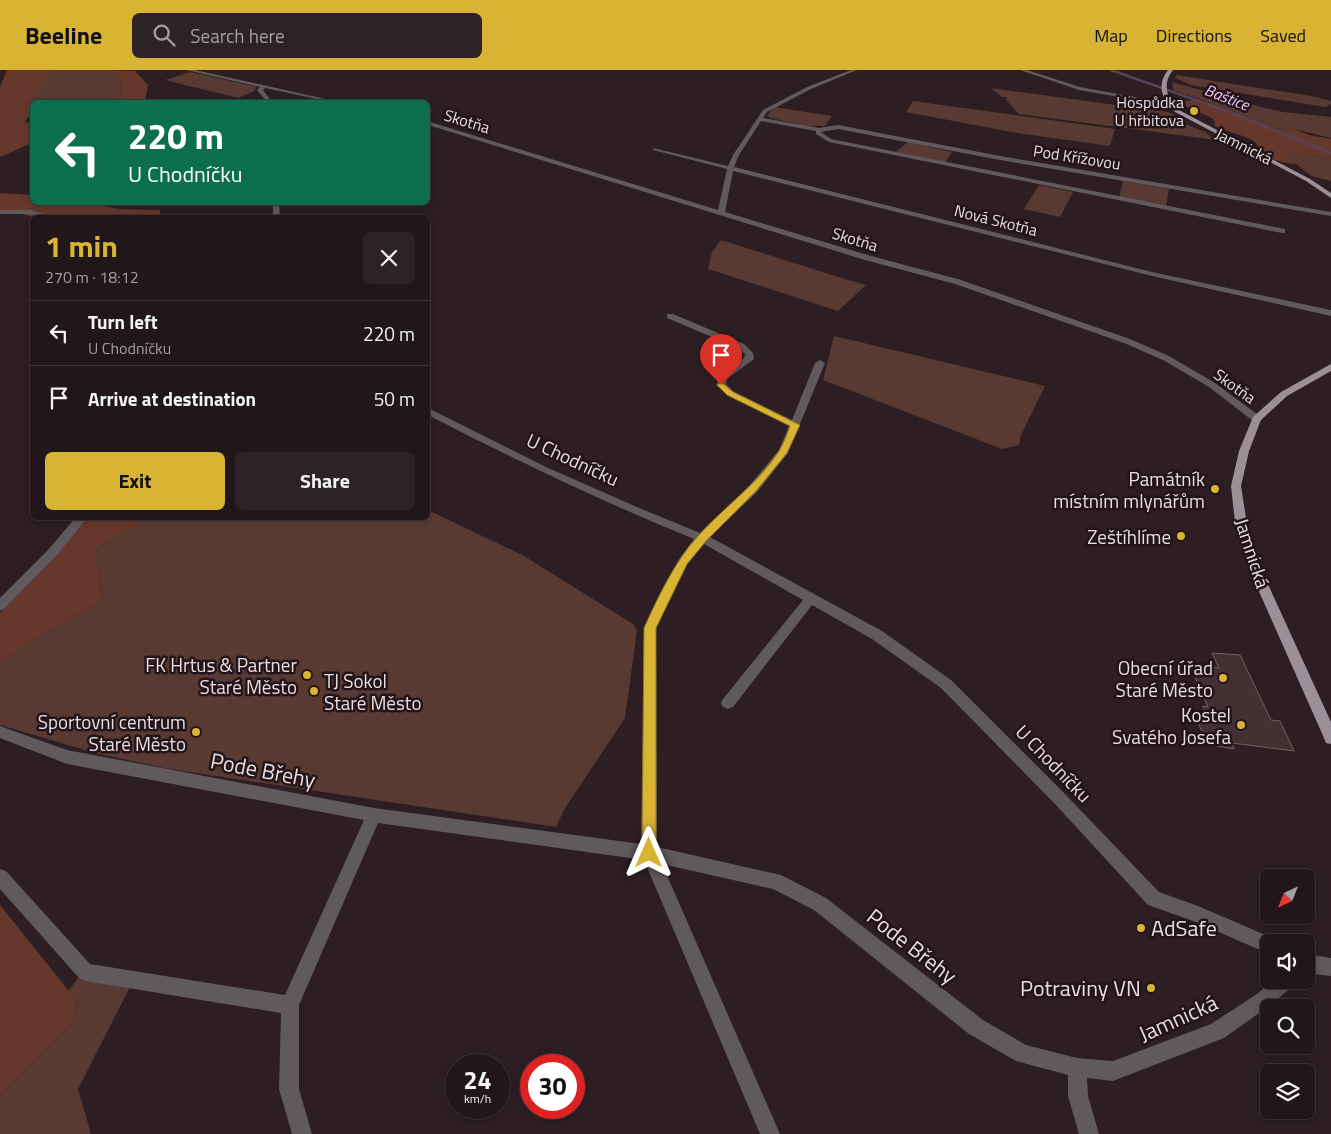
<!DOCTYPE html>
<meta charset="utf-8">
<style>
body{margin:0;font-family:"Titillium Web",sans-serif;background:#2d2327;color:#f1f3f6;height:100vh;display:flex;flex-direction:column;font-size:19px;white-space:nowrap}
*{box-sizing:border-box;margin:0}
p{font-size:16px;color:#a29fa2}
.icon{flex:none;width:28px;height:28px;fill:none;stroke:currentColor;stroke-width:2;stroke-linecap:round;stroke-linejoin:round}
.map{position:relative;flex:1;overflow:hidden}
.panel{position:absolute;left:30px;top:145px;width:400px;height:305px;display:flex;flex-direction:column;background:#21161a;border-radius:8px;box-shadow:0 2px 8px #0003,0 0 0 1px #3e3539}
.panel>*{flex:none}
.guide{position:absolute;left:30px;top:30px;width:400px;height:105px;border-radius:8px;box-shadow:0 2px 8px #0003,0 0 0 1px #3e3539;background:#0b6e4f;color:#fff;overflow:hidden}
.needle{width:32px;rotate:223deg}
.buttons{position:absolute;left:1260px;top:799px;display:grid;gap:10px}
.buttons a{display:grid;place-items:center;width:55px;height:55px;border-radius:8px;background:#21161a;box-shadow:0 2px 8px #0003,0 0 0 1px #3e3539;font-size:25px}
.speed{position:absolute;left:445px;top:984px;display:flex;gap:10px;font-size:25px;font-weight:700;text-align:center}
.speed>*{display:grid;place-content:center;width:65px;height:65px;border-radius:50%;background:#21161a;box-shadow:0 2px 8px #0003,0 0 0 1px #3e3539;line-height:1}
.speed small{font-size:12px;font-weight:400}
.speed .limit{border:8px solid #d22;background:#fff;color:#111}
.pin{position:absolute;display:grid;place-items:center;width:42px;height:42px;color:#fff;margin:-51px -21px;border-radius:50% 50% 50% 0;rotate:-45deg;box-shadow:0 0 5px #0007}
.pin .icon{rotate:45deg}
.me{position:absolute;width:55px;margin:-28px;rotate:0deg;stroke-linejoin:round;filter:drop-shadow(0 0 4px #0008)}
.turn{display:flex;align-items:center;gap:18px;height:105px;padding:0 15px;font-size:22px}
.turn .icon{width:65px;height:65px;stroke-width:2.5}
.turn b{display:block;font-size:35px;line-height:42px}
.round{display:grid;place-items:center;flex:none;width:52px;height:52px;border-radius:8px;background:#2d2327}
.summary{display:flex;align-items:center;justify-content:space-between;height:85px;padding:0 15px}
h1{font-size:30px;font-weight:700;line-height:38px;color:#d9b334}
.action{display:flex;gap:10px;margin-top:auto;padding:10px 15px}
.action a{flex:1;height:58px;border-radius:8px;background:#d9b334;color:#111;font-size:20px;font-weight:700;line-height:58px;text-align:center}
.action a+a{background:#2d2327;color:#f1f3f6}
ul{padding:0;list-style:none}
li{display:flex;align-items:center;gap:15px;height:65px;padding:0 15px;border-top:1px solid #3e3539}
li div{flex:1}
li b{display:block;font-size:19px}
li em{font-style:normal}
header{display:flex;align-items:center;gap:30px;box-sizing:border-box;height:70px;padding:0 25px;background:#d9b334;color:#111}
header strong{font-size:24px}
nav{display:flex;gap:28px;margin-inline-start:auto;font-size:18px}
.search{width:350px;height:45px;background:#2d2327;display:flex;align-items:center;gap:12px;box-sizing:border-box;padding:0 18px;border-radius:8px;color:#a29fa2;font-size:19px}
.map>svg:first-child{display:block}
.green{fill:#583a32}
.forest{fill:#66382c}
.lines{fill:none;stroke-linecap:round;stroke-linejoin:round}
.stream{stroke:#564358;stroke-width:2.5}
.building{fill:#423132;stroke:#726060}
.minor{fill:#60595d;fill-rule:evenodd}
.major{fill:#9d8f97;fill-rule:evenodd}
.route{fill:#d9b334;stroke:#8d7422}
.poi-dot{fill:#d9b334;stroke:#221419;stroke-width:2}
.labels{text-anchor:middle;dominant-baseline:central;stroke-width:5;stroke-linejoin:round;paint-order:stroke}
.far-water-label{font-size:16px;font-style:italic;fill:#f1c8f8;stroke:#221419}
.far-poi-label{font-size:16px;fill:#e8dde0;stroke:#221419;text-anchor:end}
.far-street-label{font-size:16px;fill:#e8dde0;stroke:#221419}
.street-label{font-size:19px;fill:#e8dde0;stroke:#221419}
.poi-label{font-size:19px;fill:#e8dde0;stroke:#221419;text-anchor:end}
.near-street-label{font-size:22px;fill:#e8dde0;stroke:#221419}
.near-poi-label{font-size:22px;fill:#e8dde0;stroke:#221419;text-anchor:start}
</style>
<header>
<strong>Beeline</strong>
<div class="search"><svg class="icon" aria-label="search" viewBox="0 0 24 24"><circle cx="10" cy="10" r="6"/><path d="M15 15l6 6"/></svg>Search here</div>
<nav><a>Map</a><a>Directions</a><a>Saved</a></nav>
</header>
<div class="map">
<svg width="1331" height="1064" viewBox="0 0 1331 1064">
<rect width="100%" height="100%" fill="#2c1e22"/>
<!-- green -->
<path class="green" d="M54,0H108L122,9L121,32H32V35L29,33C34,28 35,25 38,20C42,12 49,7 54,0Z
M190,2L257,17L254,21L238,28L165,10Z
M1176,5L1311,26L1331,31V34L1325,37L1191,15L1175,8Z
M1172,12L1261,37L1283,42L1331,47V68L1294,59L1278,60L1223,37L1173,20Z
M991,18L1168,42L1174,45L1169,47L1205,62L1216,70L1019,44L1006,30L1007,27H1002Z
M913,31L1115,59L1110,76L1017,63L906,42Z
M774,37L832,46L825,56H807L771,48L767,46Z
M908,72L952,82L946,92L896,82Z
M1295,83L1331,88V111L1311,106L1287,87Z
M1123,111L1169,119L1166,137L1119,128Z
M1039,115L1073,122L1060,147L1024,139Z
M721,170L848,210L866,215L838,241L708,199L712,182Z
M834,266L1045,316L1021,365L1019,375L1002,379L823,310Z
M428,440L524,486L633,554L637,560L625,648L565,738L556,757L169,699L95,683L0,655V593L46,562L102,531L96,478L148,448H428Z
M79,907L130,917L78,1019L91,1064H0V1026L74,952L77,931L68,921Z"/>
<!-- forest -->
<path class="forest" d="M7,0H54L30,33L32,35V40L25,52L32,54V73L0,87V17Z
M108,0L135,1L148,15L145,32H121L122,9Z
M1197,29L1223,37L1278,60L1294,59L1309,65L1331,69V88L1295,83L1287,87L1296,94C1287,94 1270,90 1263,83C1258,77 1258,73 1250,69C1238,63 1225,62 1214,55L1215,52L1212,48L1183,35L1182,32Z
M0,123L32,125V132L87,133L121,139L160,140V144L163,147L36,148L19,143H0Z
M85,448H148L96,478L102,531L46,562L0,593V543L55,486Z
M0,835L77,931L74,952L0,1026Z"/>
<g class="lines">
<!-- stream -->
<path class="stream" d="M1111,0L1230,42L1331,83"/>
</g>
<!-- building -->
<path class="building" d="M1212,583L1240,585L1271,650L1280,651L1294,681L1232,673L1234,679L1216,676L1215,673L1209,672L1205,662L1201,660L1197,649L1206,646L1203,636L1208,637L1190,595L1219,598Z"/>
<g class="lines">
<!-- minor -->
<path class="minor" d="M186,0H195L339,32H331L265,18L263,20L272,32H267L257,20L260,17Z
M851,0H857L811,19L767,42L763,48L819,58L838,55L1000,86L1331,142V146L1000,90L838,59L821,62L831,69L1285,159V163H1282L829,72L816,64V61L761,51L739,85L734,97L1152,202L1331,240V246L1152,206L733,101L725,142L871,186L961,210L1130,269L1169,286L1215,313L1261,347V351H1253L1209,317L1163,290L1124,273L955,214L865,190L428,55V51L430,52L718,140L727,99L653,80V78L728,96L733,85L763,40L807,17Z
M1020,0H1027L1080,17L1172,34L1169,36L1079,20Z
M273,132H279L280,148H273Z
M0,140H31L58,148H45L31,144H0Z
M667,244H673L744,274L753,283L754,289L727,309L726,314L733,321L792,350L815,293L820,290L825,293L788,383L757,422L710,467L882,561L951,610L1065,724L1159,822L1198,836L1275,869L1277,872H1269V884L1196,852L1148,835L1055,734L941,618L872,569L812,535L733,637L728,639L723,637L721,633L723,629L803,530L704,474L687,495L656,558L657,777L781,805L826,828L983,950L1026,975L1077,988L1113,991L1211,954L1257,924L1273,910H1296L1293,916L1269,936L1224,968L1113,1011L1087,1008L1088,1026L1099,1064H1079L1068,1026V1005L1016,991L969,964L814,840L773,819L662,794L780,1064H760L644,790L378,753L299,935V1019L312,1064H292L279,1019L281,943L85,911L79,908L0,819V799L6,801L90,894L285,925L364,750L67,694L0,668V656L67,680L374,738L641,774L644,558L679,489L694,469C603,432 515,390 428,345V338L546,397L637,437L700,463L749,416L779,380L789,356L727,325L716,315L720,306L744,288L745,284L738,278L667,248Z
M75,448H87L57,485L4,539L0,541V528L49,479Z
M1308,884L1331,888V906L1306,903V885Z"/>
<!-- major -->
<path class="major" d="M1168,0H1173C1162,14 1166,28 1179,40L1310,109L1331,123V128L1306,111L1175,42C1162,30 1156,15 1168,0Z
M1331,294V301L1287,326L1261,350L1249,381L1241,416L1248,461L1261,499L1331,652V674L1326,673L1324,668L1249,499L1236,461L1231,416L1239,381L1253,347L1281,322Z"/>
</g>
<!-- route -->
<path class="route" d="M721,312L733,322L800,355L787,383L756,421L706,471L687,494L656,558V783L654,788L649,790L644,788L642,783L644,558C659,525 674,493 698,466C724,437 758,414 779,381C784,373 787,364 790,356L727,325L717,315Z"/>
<!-- markers -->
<g class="poi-dot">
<circle cx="1194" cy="41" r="5"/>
<circle cx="1215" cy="419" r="5"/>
<circle cx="1181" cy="466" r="5"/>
<circle cx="307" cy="605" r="5"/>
<circle cx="1223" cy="608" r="5"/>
<circle cx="314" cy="621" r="5"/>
<circle cx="1241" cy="655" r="5"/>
<circle cx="196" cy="662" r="5"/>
<circle cx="1141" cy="858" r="5"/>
<circle cx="1151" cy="918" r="5"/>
</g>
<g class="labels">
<!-- far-water labels -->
<g class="far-water-label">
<text transform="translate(1227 27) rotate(21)">Baštice</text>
</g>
<!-- far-poi labels -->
<g class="far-poi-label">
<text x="1184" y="32">Hospůdka<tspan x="1184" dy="18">U hřbitova</tspan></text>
</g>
<!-- far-street labels -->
<g class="far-street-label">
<text transform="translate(467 51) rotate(17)">Skotňa</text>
<text transform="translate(1244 76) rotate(27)">Jamnická</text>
<text transform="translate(1077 87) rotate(9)">Pod Křížovou</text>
<text transform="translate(996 150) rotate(14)">Nová Skotňa</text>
<text transform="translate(855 169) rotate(17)">Skotňa</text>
<text transform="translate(1235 316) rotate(36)">Skotňa</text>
</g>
<!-- street labels -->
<g class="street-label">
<text transform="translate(573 389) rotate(25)">U Chodníčku</text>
<text transform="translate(1253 483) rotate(72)">Jamnická</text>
<text transform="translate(1054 693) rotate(46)">U Chodníčku</text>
</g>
<!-- poi labels -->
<g class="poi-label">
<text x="1205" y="408">Památník<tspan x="1205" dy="22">místním mlynářům</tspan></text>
<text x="1171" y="466">Zeštíhlíme</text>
<text x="297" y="594">FK Hrtus &amp; Partner<tspan x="297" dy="22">Staré Město</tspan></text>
<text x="1213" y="597">Obecní úřad<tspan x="1213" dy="22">Staré Město</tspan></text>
<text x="324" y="610" text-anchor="start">TJ Sokol<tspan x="324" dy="22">Staré Město</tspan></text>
<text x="1231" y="644">Kostel<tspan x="1231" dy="22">Svatého Josefa</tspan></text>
<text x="186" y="651">Sportovní centrum<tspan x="186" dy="22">Staré Město</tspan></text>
</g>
<!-- near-street labels -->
<g class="near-street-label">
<text transform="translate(263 700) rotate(11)">Pode Břehy</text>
<text transform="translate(912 876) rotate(38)">Pode Břehy</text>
<text transform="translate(1178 948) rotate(-24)">Jamnická</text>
</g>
<!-- near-poi labels -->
<g class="near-poi-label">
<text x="1151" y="858">AdSafe</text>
<text x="1141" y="918" text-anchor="end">Potraviny VN</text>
</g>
</g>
</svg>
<div class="buttons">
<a><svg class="needle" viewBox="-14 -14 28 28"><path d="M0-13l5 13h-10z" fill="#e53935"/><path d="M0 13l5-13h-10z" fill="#a29fa2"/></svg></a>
<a><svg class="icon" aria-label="sound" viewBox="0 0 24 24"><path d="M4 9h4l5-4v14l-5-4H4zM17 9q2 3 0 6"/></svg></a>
<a><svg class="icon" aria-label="search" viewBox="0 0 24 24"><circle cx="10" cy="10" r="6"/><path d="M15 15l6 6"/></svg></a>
<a><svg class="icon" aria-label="layers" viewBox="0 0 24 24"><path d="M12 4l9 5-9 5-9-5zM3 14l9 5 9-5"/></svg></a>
</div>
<div class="speed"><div>24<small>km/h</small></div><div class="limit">30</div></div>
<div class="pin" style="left:721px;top:315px;background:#d93025"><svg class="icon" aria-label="arrive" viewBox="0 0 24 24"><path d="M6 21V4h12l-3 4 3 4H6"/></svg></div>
<svg class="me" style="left:649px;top:783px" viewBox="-20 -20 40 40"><path d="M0-17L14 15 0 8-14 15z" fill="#d9b334" stroke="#fff" stroke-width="4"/></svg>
<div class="guide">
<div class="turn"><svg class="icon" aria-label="left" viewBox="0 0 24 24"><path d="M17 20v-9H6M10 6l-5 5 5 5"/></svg><div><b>220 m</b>U Chodníčku</div></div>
</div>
<section class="panel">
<div class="summary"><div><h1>1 min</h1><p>270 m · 18:12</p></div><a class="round"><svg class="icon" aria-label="close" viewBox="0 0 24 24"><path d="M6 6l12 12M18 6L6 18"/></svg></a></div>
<ul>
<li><svg class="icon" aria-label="left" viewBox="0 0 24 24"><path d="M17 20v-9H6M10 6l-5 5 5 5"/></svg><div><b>Turn left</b><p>U Chodníčku</p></div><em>220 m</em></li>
<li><svg class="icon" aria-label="arrive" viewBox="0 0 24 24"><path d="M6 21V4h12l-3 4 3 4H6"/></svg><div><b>Arrive at destination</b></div><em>50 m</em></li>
</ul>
<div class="action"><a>Exit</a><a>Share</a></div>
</section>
</div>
